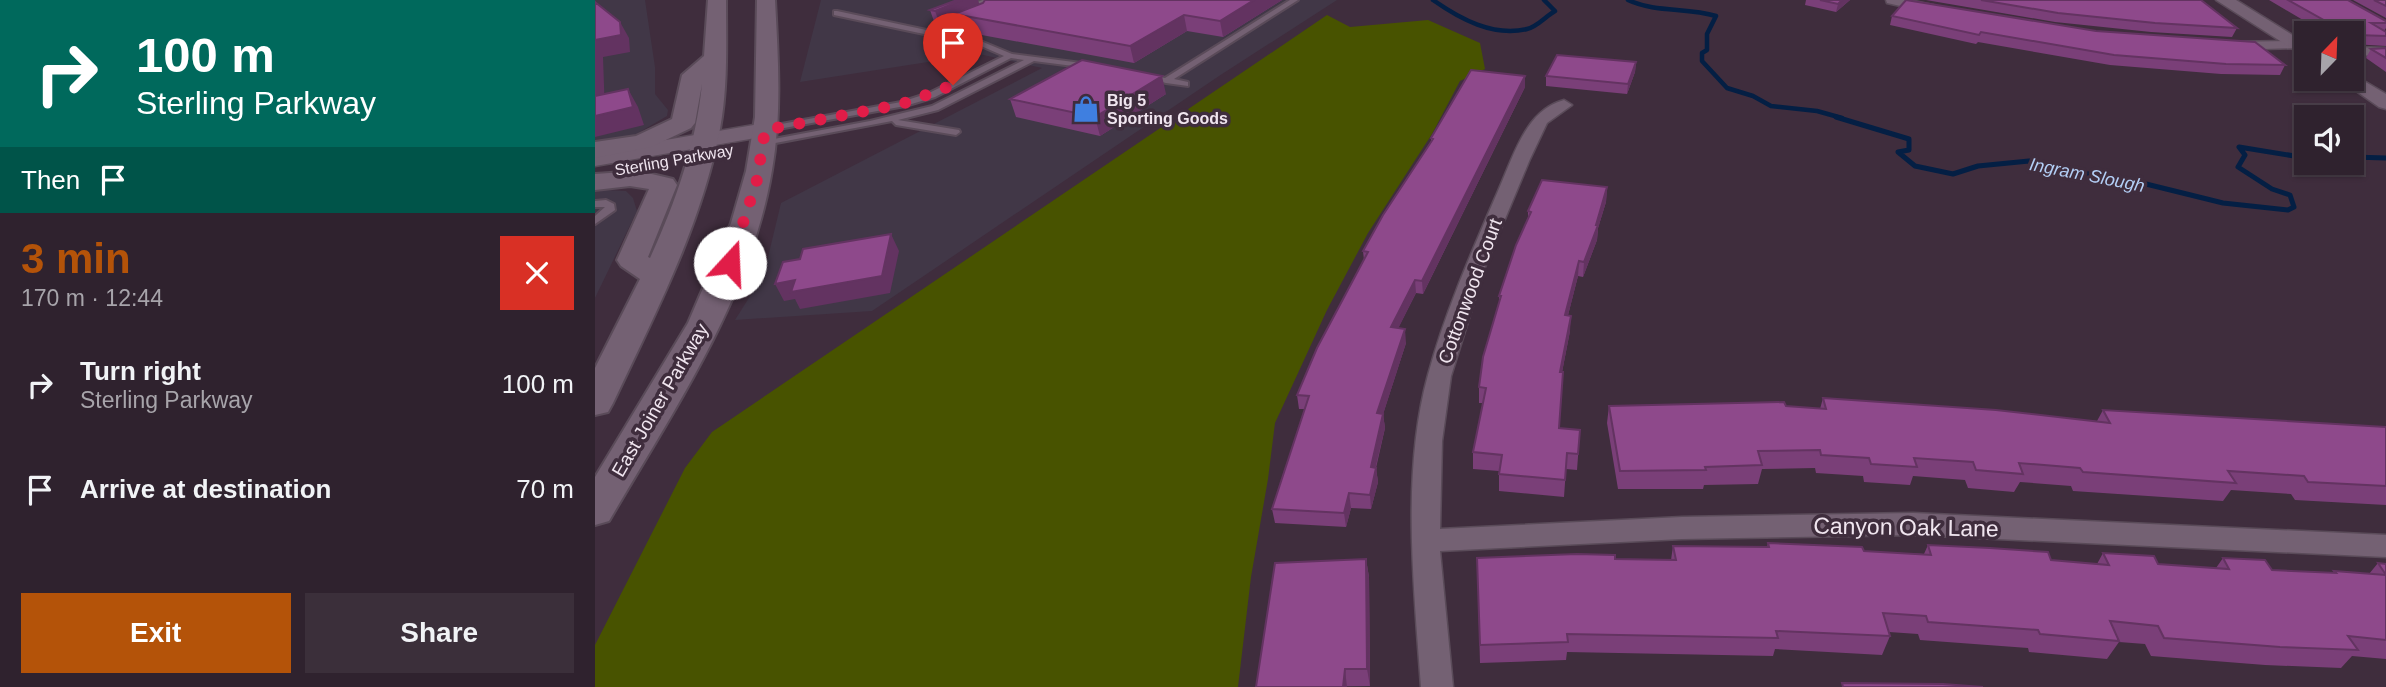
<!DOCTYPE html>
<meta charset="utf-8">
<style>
body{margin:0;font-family:Arial,sans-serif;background:#3b2f3a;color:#f1f3f6;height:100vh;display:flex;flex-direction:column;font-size:26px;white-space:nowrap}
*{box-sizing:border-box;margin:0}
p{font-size:23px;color:#a7a4aa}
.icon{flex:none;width:38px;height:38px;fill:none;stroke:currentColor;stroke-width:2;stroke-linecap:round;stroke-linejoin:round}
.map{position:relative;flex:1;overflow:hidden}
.panel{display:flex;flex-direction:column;background:#2f222e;width:595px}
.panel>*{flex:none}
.top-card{background:#00695c;color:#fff;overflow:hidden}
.needle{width:46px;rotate:23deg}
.controls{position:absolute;left:1699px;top:21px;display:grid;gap:14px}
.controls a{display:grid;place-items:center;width:70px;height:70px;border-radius:0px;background:#2f222e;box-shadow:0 2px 5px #0004,0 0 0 2px #4a3f4a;font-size:35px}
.pin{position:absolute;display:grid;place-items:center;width:60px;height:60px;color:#fff;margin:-72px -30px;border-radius:50% 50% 50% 0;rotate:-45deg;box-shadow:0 0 7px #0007}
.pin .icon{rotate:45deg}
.me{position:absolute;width:77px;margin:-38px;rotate:20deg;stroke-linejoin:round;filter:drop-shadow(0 0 5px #0008)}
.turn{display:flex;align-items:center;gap:24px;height:147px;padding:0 21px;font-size:32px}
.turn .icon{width:91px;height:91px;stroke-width:2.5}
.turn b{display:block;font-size:49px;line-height:60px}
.then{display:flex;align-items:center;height:66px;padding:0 21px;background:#0003;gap:14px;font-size:26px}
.round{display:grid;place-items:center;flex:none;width:74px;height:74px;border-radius:0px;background:#3b2f3a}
.overview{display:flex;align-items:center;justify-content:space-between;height:119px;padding:0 21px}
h1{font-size:42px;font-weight:700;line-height:52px;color:#b45309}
.cta{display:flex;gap:14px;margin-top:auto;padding:14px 21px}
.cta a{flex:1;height:80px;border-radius:0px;background:#b45309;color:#fff;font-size:28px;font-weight:700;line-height:80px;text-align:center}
.cta a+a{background:#3b2f3a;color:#f1f3f6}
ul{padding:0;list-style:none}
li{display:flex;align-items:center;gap:21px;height:105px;padding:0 21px}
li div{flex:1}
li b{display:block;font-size:26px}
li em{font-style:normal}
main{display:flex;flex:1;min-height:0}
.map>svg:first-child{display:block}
.commercial{fill:#413747}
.green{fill:#485300}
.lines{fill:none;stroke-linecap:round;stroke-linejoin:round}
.stream-far1{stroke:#041f44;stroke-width:4.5}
.stream{stroke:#041f44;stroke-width:5}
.service-casing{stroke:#5a4b59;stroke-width:4}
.minor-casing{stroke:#5a4b59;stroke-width:3}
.tertiary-casing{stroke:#5a4b59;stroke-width:3}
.secondary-casing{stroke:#5a4b59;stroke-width:4}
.service{fill:#746173;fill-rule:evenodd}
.minor{fill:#746173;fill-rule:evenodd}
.tertiary{fill:#746173;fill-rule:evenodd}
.secondary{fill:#746173;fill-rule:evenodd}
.wall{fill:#7a3f78}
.shaded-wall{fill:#633361}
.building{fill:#8e498b;stroke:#633361;stroke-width:2}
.route{stroke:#e11d48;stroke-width:12;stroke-dasharray:0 21.6}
.labels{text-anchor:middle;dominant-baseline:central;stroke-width:7;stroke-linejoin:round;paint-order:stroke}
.far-poi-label{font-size:16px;font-weight:bold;fill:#f0e5ef;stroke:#3f2d3d;text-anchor:start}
.far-street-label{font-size:16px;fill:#f0e5ef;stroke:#3f2d3d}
.far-water-label{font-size:18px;font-style:italic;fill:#b3cff6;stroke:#3f2d3d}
.street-label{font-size:19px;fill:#f0e5ef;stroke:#3f2d3d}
.near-street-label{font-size:23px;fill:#f0e5ef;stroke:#3f2d3d}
</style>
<main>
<section class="panel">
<div class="top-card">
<div class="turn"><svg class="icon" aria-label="right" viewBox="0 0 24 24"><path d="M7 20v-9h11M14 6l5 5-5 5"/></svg><div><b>100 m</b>Sterling Parkway</div></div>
<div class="then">Then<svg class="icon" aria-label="arrive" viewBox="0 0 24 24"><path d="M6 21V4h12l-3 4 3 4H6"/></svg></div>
</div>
<div class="overview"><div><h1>3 min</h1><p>170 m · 12:44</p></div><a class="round" style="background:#d93025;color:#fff"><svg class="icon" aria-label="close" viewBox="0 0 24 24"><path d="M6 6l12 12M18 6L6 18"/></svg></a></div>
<ul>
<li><svg class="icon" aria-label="right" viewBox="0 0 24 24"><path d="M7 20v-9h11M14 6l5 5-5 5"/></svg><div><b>Turn right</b><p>Sterling Parkway</p></div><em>100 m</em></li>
<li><svg class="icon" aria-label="arrive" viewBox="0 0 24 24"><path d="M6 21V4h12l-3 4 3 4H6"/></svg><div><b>Arrive at destination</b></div><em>70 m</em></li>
</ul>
<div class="cta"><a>Exit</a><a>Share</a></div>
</section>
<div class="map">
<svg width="1791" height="687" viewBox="0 0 1791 687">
<rect width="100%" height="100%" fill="#3f2d3d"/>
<!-- commercial -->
<path class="commercial" d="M0,0H50L60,67V94L73,110L72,116L38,136L0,145Z
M226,0H742L624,76L277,311L140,320L169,274L186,203L447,68L384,54L205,82Z
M11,190L31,191L38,198L42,211L0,298V192Z"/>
<!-- green -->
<path class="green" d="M732,15L755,27L833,20L885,43L890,69L865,81L837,134L773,233L732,310L680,423L673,479L656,577L643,687H0V645L90,468L117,432Z"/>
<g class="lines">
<!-- stream-far1 -->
<path class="stream-far1" d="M838,0C865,19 898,37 932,29C942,27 951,16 960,11L949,0
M1033,0C1061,13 1092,7 1121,16L1112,34V50L1107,53V61L1132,88L1158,96L1176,106L1222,111L1247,118"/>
<!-- stream -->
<path class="stream" d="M1241,117L1314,139V150L1303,152L1320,166L1358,174L1383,166L1434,161L1468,170L1543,182L1628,203L1693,210L1699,207L1695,195L1677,189L1643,167L1650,155L1644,147L1712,158
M1757,157L1791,158"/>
<defs>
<path id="service" d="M388,0H398L368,10L364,8Z
M695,0H703L579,79L593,82V86L571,83L549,77L553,75L570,78Z
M242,11L388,42L417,54L494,64L498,66L494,68L439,61L343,110L303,120L364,130L365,132L361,135L301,125L297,121L165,146V142L168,141L275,121L337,106L429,60L416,58L340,97L310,106L167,132V128L170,127L306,102L334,93L409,56L386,46L239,15V11Z
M11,200L19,204L20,210L0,224V216L10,207H0V201Z"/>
<path id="minor" d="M1291,0H1314L1342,6L1344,9L1337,13L1292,3Z
M1701,41L1708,45L1706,48L1634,50L1627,46L1634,42Z
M1757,47L1791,48V56L1757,55Z
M969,100L977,105L952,123L935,159L890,267L856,376L847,441L845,529L1087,517L1318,513L1791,535V557L1318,535L1087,539L845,551L858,687H826C819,588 806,472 833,375C850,312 877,251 903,191C918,158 930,110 969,100Z"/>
<path id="tertiary" d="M1621,0H1641L1712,44V58Z
M1757,74L1791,94V109L1784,107L1744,79H1757Z
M170,123L178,125L181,130L178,135L0,166V152Z"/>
<path id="secondary" d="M113,0H131C131,43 133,86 125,129C106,226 60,314 18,403L13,412L0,415V368L45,279L26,266L22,260L54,189L35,186L0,190V174L44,171L78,179L82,185L53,257L55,258C80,203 101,145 107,84L100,123L96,128L56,147L0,158V142L41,136L77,119L87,75L109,56Z
M162,0H180C183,57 187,113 177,170C156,298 78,411 14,521L0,525V477L93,323L136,223L151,171L160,117Z"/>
</defs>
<!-- service casing -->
<use href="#service" class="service-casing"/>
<!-- minor casing -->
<use href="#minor" class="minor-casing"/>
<!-- tertiary casing -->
<use href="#tertiary" class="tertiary-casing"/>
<!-- secondary casing -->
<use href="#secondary" class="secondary-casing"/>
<!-- service -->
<use href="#service" class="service"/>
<!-- minor -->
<use href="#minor" class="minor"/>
<!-- tertiary -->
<use href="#tertiary" class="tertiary"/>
<!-- secondary -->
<use href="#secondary" class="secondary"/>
</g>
<!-- wall -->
<path class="wall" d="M687,0L628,37L592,31L539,63L365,31L361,21L346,28L341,27L335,10L385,4Z
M1211,0H1255L1241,12L1210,5Z
M1331,0H1606L1642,28L1637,37L1556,32L1460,22Z
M1674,0H1753L1791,21V28L1789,31L1791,32V46L1757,44V33H1730Z
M1758,0H1791V18Z
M1297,16L1690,65L1685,75L1626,74L1515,65L1383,42L1381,44L1295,25Z
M1791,48V72L1771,58L1776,49Z
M1041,62L1040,72L1032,94L951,86V76Z
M930,87L828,294L821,293L803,328L811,343L788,414L790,428L781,468L783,482L776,509L756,508L751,527L680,523L677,509L710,409H704L702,395L769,260L768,251L836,142V138Z
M571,94L505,136L421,117L415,99Z
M1012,187L1011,202L1003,228L1002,240L988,277L983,276L973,315L975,331L967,372L964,429L985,430L982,470L971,469L969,497L904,491V471L878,469V452L888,403H884V387L904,303V296L933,218V211Z
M1228,398L1502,421L1508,410L1791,427V505L1700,500L1696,494L1636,490L1628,501L1478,491L1476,486L1425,482L1419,492L1373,488L1370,480L1318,476L1315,485L1269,482L1268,476L1221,473L1220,468L1167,469L1163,484L1109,485L1108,489H1023L1012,423L1014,406H1191L1225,409Z
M1173,543L1269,551L1329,554L1333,545L1456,560L1502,564L1508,553L1563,564L1621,568L1628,558L1677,570L1737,573L1739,571L1774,574L1783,563L1791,564V659L1757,656L1746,668L1670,665L1556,656L1550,644L1524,642L1512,659L1434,652L1433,648L1325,640L1323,634L1294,632L1295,636L1287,655L1180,649L1178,656L972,652L971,660L885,663L882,558L1076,560L1078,546L1172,547Z
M771,559L774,577L775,686L661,687Z"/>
<!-- shaded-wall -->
<path class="shaded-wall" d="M367,0H383L386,9L359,14L361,21L346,28L340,11Z
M659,0H687L628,37L625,21Z
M1247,0H1255L1241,12L1243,4Z
M589,15L592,31L539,63L535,46Z
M25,22L34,38L35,52L8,57L10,114L33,89L43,107L49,125L0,137V40Z
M1041,62L1040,72L1032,94L1033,84Z
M567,76L571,94L505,136L500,117Z
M930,76V87L828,294L827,281Z
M1012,187L1011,202L1003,228L1002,240L988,277L989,262Z
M296,234L304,251L295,293L205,309L200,299L189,301L180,284Z
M984,261L983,276L969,331L970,315Z
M820,280L821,293L797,341L796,327Z
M976,316L975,331L964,388L965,372Z
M810,329L811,343L784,427L782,413Z
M788,414L790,428L777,482L776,467Z
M781,468L783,482L776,509L775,495Z
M754,493L756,508L751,527L749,513Z
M771,559L774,577L775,686L772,669Z
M750,669L752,687H748Z"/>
<!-- building -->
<path class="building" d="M362,0H367L340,11L335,10Z
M390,0H659L625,21L589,15L535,46L359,14L388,3Z
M1225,0H1247L1243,4Z
M1311,0L1501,31L1660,42L1690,65L1631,64L1519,55L1386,32L1384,35L1297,16Z
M1386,0H1606L1642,28L1560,23L1463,13Z
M1693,0H1753L1791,21V23H1776L1791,32V36L1762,35L1760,38L1757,36V33H1752Z
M1779,0H1791V6Z
M0,2L25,22L26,35L0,40Z
M1791,48V58L1776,49Z
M962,55L1041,62L1033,84L951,76Z
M487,60L567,76L500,117L415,99Z
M876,70L930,76L827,281L820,280L796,327L810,329L782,413L788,414L776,467L781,468L775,495L754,493L749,513L677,509L714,396L702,395L722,348L773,252L768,251L788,215L838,139L836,138Z
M33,89L38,107L0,116V96Z
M947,180L1012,187L1001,225H1003L989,262L984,261L970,315L976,316L965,372H968L964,428L985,430L983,454L972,453L970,480L904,474L907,455L878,452L891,388L884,387L888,357L906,296H904L921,245L936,212L933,211Z
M296,234L287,276L196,292L200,280L180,284L188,262L205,259L208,249Z
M1228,398L1401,410L1515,423L1508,410L1791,427V486L1713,482L1709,476L1633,471L1641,483L1488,472L1485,468L1424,463L1428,474L1381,470L1378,462L1319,458L1322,467L1276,464L1274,458L1226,455L1225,450L1163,451L1167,465L1110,467L1111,470L1025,471L1014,406L1189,402L1191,406L1231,409Z
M1173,543L1267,547L1269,551L1336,555L1333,545L1395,548L1453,552L1456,560L1514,565L1508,553L1559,556L1563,564L1634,569L1628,558L1670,560L1677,570L1741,573L1739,571L1791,575V640L1753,636L1763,650L1685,647L1569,638L1563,626L1515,621L1524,641L1445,634L1443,630L1333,622L1331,616L1288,613L1295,636L1181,631L1183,638L972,634L973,642L885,645L882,558L982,554L1020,555V559L1081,560L1078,546L1174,547Z
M771,559L772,669H750L748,687H661L680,563Z
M1783,563L1791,564V575Z
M1247,683L1348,684L1388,687H1248Z"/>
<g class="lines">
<!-- route -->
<path class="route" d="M135,263L162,180L170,130L307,104L358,85"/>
</g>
<!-- icons -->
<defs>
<symbol id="shop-bare" viewBox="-9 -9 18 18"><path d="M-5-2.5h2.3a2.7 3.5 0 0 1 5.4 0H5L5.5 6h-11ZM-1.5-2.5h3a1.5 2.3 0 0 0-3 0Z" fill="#3f7fe0" stroke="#3f2d3d" stroke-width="2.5" paint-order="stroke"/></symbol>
</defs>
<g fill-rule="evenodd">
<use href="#shop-bare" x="472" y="90" width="38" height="38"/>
</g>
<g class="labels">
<!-- far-poi labels -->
<g class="far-poi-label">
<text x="512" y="100">Big 5<tspan x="512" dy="18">Sporting Goods</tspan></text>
</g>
<!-- far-street labels -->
<g class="far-street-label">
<text transform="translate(79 160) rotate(-10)">Sterling Parkway</text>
</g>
<!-- far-water labels -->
<g class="far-water-label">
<text transform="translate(1492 175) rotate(11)">Ingram Slough</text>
</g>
<!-- street labels -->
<g class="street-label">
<text transform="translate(875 291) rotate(-70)">Cottonwood Court</text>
<text transform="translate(65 400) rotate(-60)">East Joiner Parkway</text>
</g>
<!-- near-street labels -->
<g class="near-street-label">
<text transform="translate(1311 527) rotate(1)">Canyon Oak Lane</text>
</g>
</g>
</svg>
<div class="controls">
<a><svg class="needle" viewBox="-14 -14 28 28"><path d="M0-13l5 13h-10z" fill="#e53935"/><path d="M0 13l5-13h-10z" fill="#a7a4aa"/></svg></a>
<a><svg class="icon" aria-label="sound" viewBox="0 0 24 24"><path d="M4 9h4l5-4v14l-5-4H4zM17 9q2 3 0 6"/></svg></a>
</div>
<div class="pin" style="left:358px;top:85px;background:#d93025"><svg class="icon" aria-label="arrive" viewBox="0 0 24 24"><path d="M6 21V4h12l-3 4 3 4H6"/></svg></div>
<svg class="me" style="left:135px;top:263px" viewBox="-20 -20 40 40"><circle r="19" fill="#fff"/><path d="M0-13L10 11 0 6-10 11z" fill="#e11d48"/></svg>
</div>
</main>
